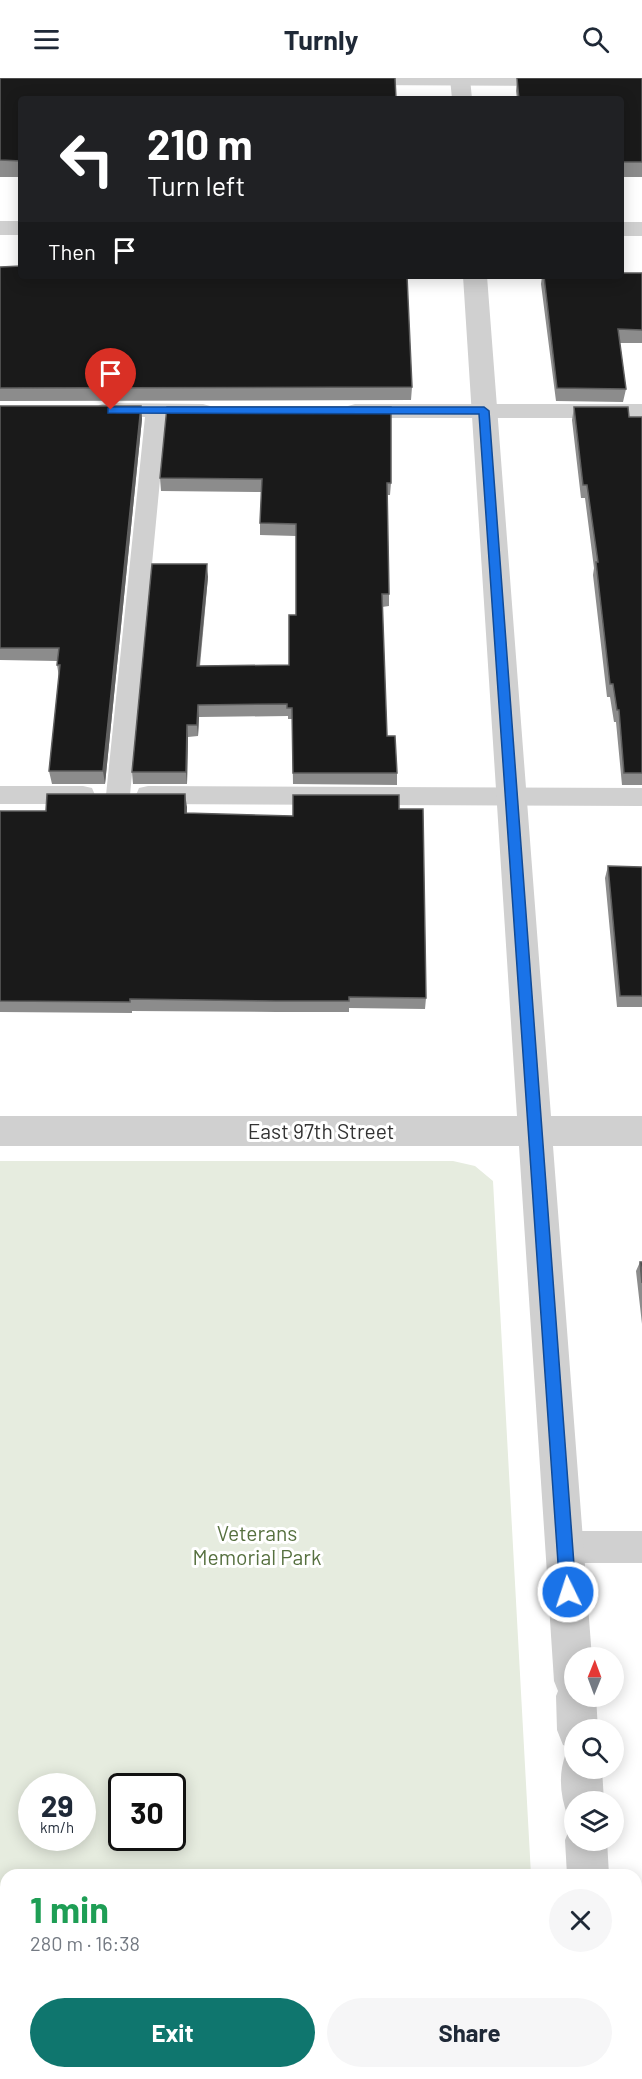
<!DOCTYPE html>
<meta charset="utf-8">
<style>
body{margin:0;font-family:Barlow,sans-serif;background:#f6f6f7;color:#1f2937;height:100vh;display:flex;flex-direction:column;font-size:22px;white-space:nowrap}
*{box-sizing:border-box;margin:0}
p{font-size:20px;color:#747a83}
.icon{flex:none;width:33px;height:33px;fill:none;stroke:currentColor;stroke-width:2;stroke-linecap:round;stroke-linejoin:round}
.map{position:relative;flex:1;overflow:hidden}
.side{position:absolute;left:0px;top:1791px;width:642px;height:210px;display:flex;flex-direction:column;background:#fff;border-radius:18px 18px 0 0;box-shadow:0 3px 15px #0003}
.side>*{flex:none}
.banner{position:absolute;left:18px;top:18px;width:606px;height:183px;border-radius:6px;box-shadow:0 3px 15px #0003;background:#202124;color:#fff;overflow:hidden}
.needle{width:39px;rotate:1deg}
.buttons{position:absolute;left:564px;top:1569px;display:grid;gap:12px}
.buttons a{display:grid;place-items:center;width:60px;height:60px;border-radius:50%;background:#fff;box-shadow:0 3px 15px #0003;font-size:30px}
.speed{position:absolute;left:18px;top:1695px;display:flex;gap:12px;font-size:30px;font-weight:700;text-align:center}
.speed>*{display:grid;place-content:center;width:78px;height:78px;border-radius:50%;background:#fff;box-shadow:0 3px 15px #0003;line-height:1}
.speed small{font-size:15px;font-weight:400}
.speed .limit{border:3px solid #111;border-radius:9px;background:#fff;color:#111}
.pin{position:absolute;display:grid;place-items:center;width:51px;height:51px;color:#fff;margin:-62px -26px;border-radius:50% 50% 50% 0;rotate:-45deg;box-shadow:0 0 6px #0007}
.pin .icon{rotate:45deg}
.me{position:absolute;width:66px;margin:-33px;rotate:356deg;stroke-linejoin:round;filter:drop-shadow(0 0 4px #0008)}
.turn{display:flex;align-items:center;gap:21px;height:126px;padding:0 30px;font-size:27px}
.turn .icon{width:78px;height:78px;stroke-width:2.5}
.turn b{display:block;font-size:42px;line-height:51px}
.then{display:flex;align-items:center;height:57px;padding:0 30px;background:#0003;gap:12px;font-size:22px}
.round{display:grid;place-items:center;flex:none;width:63px;height:63px;border-radius:32px;background:#f6f6f7}
.head{display:flex;align-items:center;justify-content:space-between;height:102px;padding:0 30px}
h1{font-size:36px;font-weight:700;line-height:45px;color:#1e9e55}
.cta{display:flex;gap:12px;margin-top:auto;padding:12px 30px}
.cta a{flex:1;height:69px;border-radius:36px;background:#0f766e;color:#fff;font-size:24px;font-weight:700;line-height:69px;text-align:center}
.cta a+a{background:#f6f6f7;color:#1f2937}
header{display:flex;justify-content:space-between;align-items:center;height:78px;padding:0 30px;background:#fff;font-size:27px;font-weight:700}
.map>svg:first-child{display:block}
.green{fill:#e6ecdf;fill-rule:evenodd}
.lines{fill:none;stroke-linecap:round;stroke-linejoin:round}
.service{fill:#d0d0d0;fill-rule:evenodd}
.minor{fill:#d0d0d0;fill-rule:evenodd}
.wall{fill:#8c8c8c}
.shaded-wall{fill:#5f5f5f}
.building{fill:#1a1a1a;stroke:#5f5f5f;stroke-width:1.5}
.route{fill:#1a73e8;stroke:#114b97;stroke-width:1.5}
.labels{text-anchor:middle;dominant-baseline:central;stroke-width:6;stroke-linejoin:round;paint-order:stroke}
.street-label{font-size:21px;fill:#333;stroke:#fff}
.park-label{font-size:21px;fill:#56703f;stroke:#fff}
</style>
<header><svg class="icon" aria-label="menu" viewBox="0 0 24 24"><path d="M4 6h16M4 12h16M4 18h16"/></svg>Turnly<svg class="icon" aria-label="search" viewBox="0 0 24 24"><circle cx="10" cy="10" r="6"/><path d="M15 15l6 6"/></svg></header>
<div class="map">
<svg width="642" height="2001" viewBox="0 0 642 2001">
<rect width="100%" height="100%" fill="#fff"/>
<!-- green -->
<path class="green" d="M0,1083H453L475,1088L493,1103L531,1797H6V1995H541V2001H0ZM32,1708H82V1760H32ZM122,1708H172V1760H122Z"/>
<g class="lines">
<!-- service -->
<path class="service" d="M351,0H560L562,3L560,7L554,8L358,7L352,6Z
M106,325L203,326L210,328L213,333L210,338L166,339L130,717L127,724L118,726L109,724L106,717L145,339L99,337L96,332L99,327Z
M355,326H642V340H355L348,338L345,333L348,328Z
M0,708H83L92,710L95,717L92,724L83,726H0Z
M148,708L642,710V728L148,726L139,724L136,717L139,710Z
M565,1453H642V1485H565L554,1480L549,1469L554,1458Z"/>
<!-- minor -->
<path class="minor" d="M450,0H470L472,21H452Z
M0,143H21V157H0Z
M621,144H642V158H621Z
M463,198H487L551,1038H642V1068H553L592,1580H574V1618H596L598,1652H574V1671L563,1667L557,1652L556,1618L558,1613L554,1603L519,1068H0V1038H517Z
M574,1672V1690H602L604,1724H574V1741L568,1739C560,1718 558,1696 566,1675Z
M574,1746V1762H607L609,1797H567L565,1762L571,1747Z
M579,1995H625L626,2001H580Z"/>
</g>
<!-- wall -->
<path class="wall" d="M0,0L21,21V99H0Z
M517,0H642V99H621V21H517L516,13Z
M0,189L412,309L411,322L0,323Z
M642,195V265H620L626,311L623,324L556,323L541,206L542,198H621Z
M0,328H141L142,341L105,706H52L49,693L59,599L57,587V583L0,582Z
M167,329L391,405L390,417H387L389,516V528L382,529L387,658L397,695V707L293,706L292,641H288V638L199,639L198,658L188,659L187,706H133L132,694L208,499L200,588L289,587L296,537V458L260,457V445L262,414L161,413L160,400Z
M574,329L629,339H642V707H622L616,644H614L610,619H607L593,497L594,490L585,420H581L572,342Z
M187,729V735L293,738L399,731L426,920L425,931L349,930V934H277L132,933V935L0,934V733H46Z
M608,788L642,789V929H617L605,800Z
M640,1184H642V1246L636,1193Z"/>
<!-- shaded-wall -->
<path class="shaded-wall" d="M141,328L142,341L105,706L103,693Z
M207,486L208,499L198,600L197,588Z
M198,627L199,639L198,658L197,647Z
M187,647L188,659L187,706L186,694Z
M185,716L187,729L186,748L185,735Z"/>
<!-- building -->
<path class="building" d="M0,0H395L396,21H21V83L0,82Z
M517,0H642V84H621V21H519Z
M21,188V198H407L412,309L0,310V189Z
M621,195H642V252L618,251L626,311L557,310L544,198H621Z
M0,328H141L103,693H49L60,587H57L59,570H0Z
M167,329H391V405H387L389,516H382L387,658H395L397,695H293L292,630H287V626L198,627L197,647H187L186,694H132L152,486H207L197,588L289,587V537H296V446L260,445L262,401L160,400Z
M574,329H628L629,339H642V695H624L619,632H617L613,606H610L596,484H598L587,407H583Z
M47,716H185V735L293,738V717H399V731H423L426,920L349,919V923H276L130,921V924L0,923V733H46Z
M608,788L642,789V918H620Z
M640,1184H642V1205Z"/>
<!-- route -->
<path class="route" d="M111,329H484L489,333L576,1514L574,1519L568,1522L562,1519L560,1514L479,336L108,335V330Z"/>
<g class="labels">
<!-- street labels -->
<g class="street-label">
<text x="321" y="1052">East 97th Street</text>
</g>
<!-- park labels -->
<g class="park-label">
<text x="257" y="1454">Veterans<tspan x="257" dy="24">Memorial Park</tspan></text>
</g>
</g>
</svg>
<div class="buttons">
<a><svg class="needle" viewBox="-14 -14 28 28"><path d="M0-13l5 13h-10z" fill="#e53935"/><path d="M0 13l5-13h-10z" fill="#747a83"/></svg></a>
<a><svg class="icon" aria-label="search" viewBox="0 0 24 24"><circle cx="10" cy="10" r="6"/><path d="M15 15l6 6"/></svg></a>
<a><svg class="icon" aria-label="layers" viewBox="0 0 24 24"><path d="M12 4l9 5-9 5-9-5zM3 14l9 5 9-5"/></svg></a>
</div>
<div class="speed"><div>29<small>km/h</small></div><div class="limit">30</div></div>
<div class="pin" style="left:111px;top:332px;background:#d93025"><svg class="icon" aria-label="arrive" viewBox="0 0 24 24"><path d="M6 21V4h12l-3 4 3 4H6"/></svg></div>
<svg class="me" style="left:568px;top:1514px" viewBox="-20 -20 40 40"><circle r="17" fill="#1a73e8" stroke="#fff" stroke-width="3"/><path d="M0-11L8 9 0 5-8 9z" fill="#fff"/></svg>
<div class="banner">
<div class="turn"><svg class="icon" aria-label="left" viewBox="0 0 24 24"><path d="M17 20v-9H6M10 6l-5 5 5 5"/></svg><div><b>210 m</b>Turn left</div></div>
<div class="then">Then<svg class="icon" aria-label="arrive" viewBox="0 0 24 24"><path d="M6 21V4h12l-3 4 3 4H6"/></svg></div>
</div>
<section class="side">
<div class="head"><div><h1>1 min</h1><p>280 m · 16:38</p></div><a class="round"><svg class="icon" aria-label="close" viewBox="0 0 24 24"><path d="M6 6l12 12M18 6L6 18"/></svg></a></div>
<div class="cta"><a>Exit</a><a>Share</a></div>
</section>
</div>
